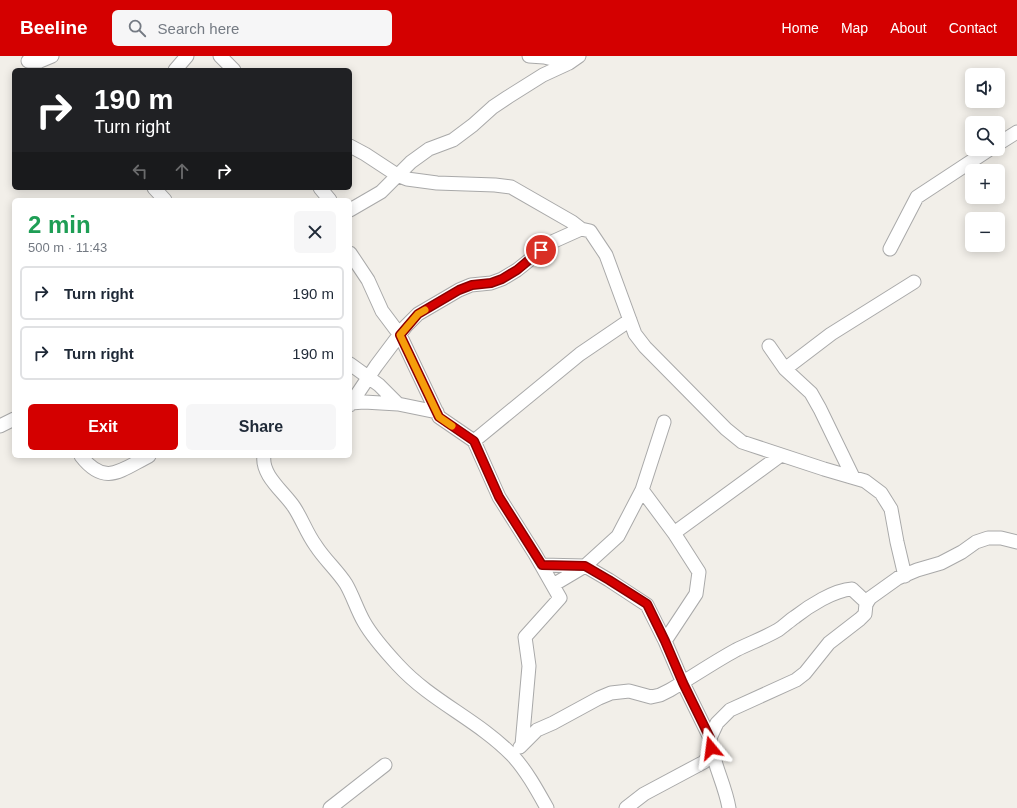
<!DOCTYPE html>
<meta charset="utf-8">
<style>
body{margin:0;font-family:Helvetica,sans-serif;background:#f6f6f7;color:#1f2937;height:100vh;display:flex;flex-direction:column;font-size:15px;white-space:nowrap}
*{box-sizing:border-box;margin:0}
p{font-size:13px;color:#747a83}
.icon{flex:none;width:22px;height:22px;fill:none;stroke:currentColor;stroke-width:2;stroke-linecap:round;stroke-linejoin:round}
.map{position:relative;flex:1;overflow:hidden}
.drawer{position:absolute;left:12px;top:142px;width:340px;height:260px;display:flex;flex-direction:column;background:#fff;border-radius:6px;box-shadow:0 2px 10px #0003}
.drawer>*{flex:none}
.guide{position:absolute;left:12px;top:12px;width:340px;height:122px;border-radius:6px;box-shadow:0 2px 10px #0003;background:#202124;color:#fff;overflow:hidden}
.buttons{position:absolute;left:965px;top:12px;display:grid;gap:8px}
.buttons a{display:grid;place-items:center;width:40px;height:40px;border-radius:6px;background:#fff;box-shadow:0 2px 10px #0003;font-size:20px}
.pin{position:absolute;display:grid;place-items:center;width:34px;height:34px;color:#fff;margin:-17px;border:2px solid #fff;border-radius:50%;box-shadow:0 1px 4px #0007}
.me{position:absolute;width:44px;margin:-22px;rotate:344deg;stroke-linejoin:round;filter:drop-shadow(0 0 3px #0008)}
.turn{display:flex;align-items:center;gap:14px;height:84px;padding:0 16px;font-size:18px}
.turn .icon{width:52px;height:52px;stroke-width:2.5}
.turn b{display:block;font-size:28px;line-height:34px}
.lanes{display:flex;align-items:center;height:38px;padding:0 16px;background:#0003;justify-content:center;gap:20px;direction:ltr}
.lanes .off{opacity:.35}
.round{display:grid;place-items:center;flex:none;width:42px;height:42px;border-radius:6px;background:#f6f6f7}
.headline{display:flex;align-items:center;justify-content:space-between;height:68px;padding:0 16px}
h1{font-size:24px;font-weight:700;line-height:30px;color:#1e9e55}
.button{display:flex;gap:8px;margin-top:auto;padding:8px 16px}
.button a{flex:1;height:46px;border-radius:6px;background:#d40000;color:#fff;font-size:16px;font-weight:700;line-height:46px;text-align:center}
.button a+a{background:#f6f6f7;color:#1f2937}
ul{padding:0;list-style:none}
li{display:flex;align-items:center;gap:12px;height:54px;margin:0 8px 6px;padding:0 8px;border:2px solid #e0e1e3;border-radius:6px}
li div{flex:1}
li b{display:block;font-size:15px}
li em{font-style:normal}
header{display:flex;align-items:center;gap:24px;box-sizing:border-box;height:56px;padding:0 20px;background:#d40000;color:#fff}
header strong{font-size:19px}
nav{display:flex;gap:22px;margin-inline-start:auto;font-size:14px}
.search{width:280px;height:36px;background:#f6f6f7;display:flex;align-items:center;gap:10px;box-sizing:border-box;padding:0 14px;border-radius:6px;color:#747a83;font-size:15px}
.map>svg:first-child{display:block}
.lines{fill:none;stroke-linecap:round;stroke-linejoin:round}
.minor-casing{stroke:#a9a9a9;stroke-width:15}
.minor{stroke:#fff;stroke-width:13}
.route-casing{stroke:#8a0000;stroke-width:10}
.route{stroke:#d40000;stroke-width:7}
.slow{stroke:#f59e0b;stroke-width:7}
</style>
<header>
<strong>Beeline</strong>
<div class="search"><svg class="icon" aria-label="search" viewBox="0 0 24 24"><circle cx="10" cy="10" r="6"/><path d="M15 15l6 6"/></svg>Search here</div>
<nav><a>Home</a><a>Map</a><a>About</a><a>Contact</a></nav>
</header>
<div class="map">
<svg width="1017" height="752" viewBox="0 0 1017 752">
<rect width="100%" height="100%" fill="#f2efe9"/>
<g class="lines">
<defs>
<path id="minor" d="M220,0L234,14
M529,0L544,1L569,7L579,0
M28,5H40L52,0
M175,14L187,0
M998,88L1017,76
M350,90L365,98L397,119L407,123L437,127L495,129L511,131L572,166L581,173L590,175L606,199L635,278L645,291L726,373L742,386L824,413L865,425L881,437L891,453L897,486L905,520
M154,132L165,144
M320,132L330,144
M350,154L381,136L411,106L429,93L453,84L473,69L493,51L508,41L543,19L569,7
M890,193L917,141L990,93
M350,197L368,224L382,255L400,279L439,361L474,385L499,441L535,498L560,542L525,581L529,610L522,689
M769,290L785,313L811,337L820,353L853,421
M350,308L379,329L398,348L437,356
M785,313L831,278L914,226
M351,347L364,346L398,348
M350,349L376,310L406,270L418,258L459,234L471,229L491,227L502,223L517,214L552,186L581,173
M0,370L14,363
M474,385L580,298L630,264
M81,400C105,431 121,414 149,400
M264,400C261,419 284,436 294,451C302,463 307,478 316,490C325,504 337,514 346,528C353,540 357,554 364,566C373,582 386,596 398,609C431,645 478,664 512,699C526,714 537,734 547,752
M642,434L674,477L781,399
M674,477L699,516L696,538L665,585L683,627L710,682C712,706 725,728 729,752
M542,509L585,510L609,524L647,549L665,585
M553,529L585,510L618,480L642,434L664,366
M710,682L717,667L730,654L796,624L805,617L829,587L860,563L865,558L866,548L870,542L898,522L917,514L941,507L962,496L976,486L988,482H1001L1017,486
M520,691L537,674L553,667L599,642L611,637L629,635L651,641L660,639L670,634C692,621 714,606 736,594C750,587 764,582 778,574C784,570 789,565 795,561C809,550 834,534 852,533L867,547
M330,752L385,709
M626,752L644,738L704,706L712,695"/>
</defs>
<!-- minor casing -->
<use href="#minor" class="minor-casing"/>
<!-- minor -->
<use href="#minor" class="minor"/>
</g>
<g class="lines">
<defs>
<path id="route" d="M541,194L517,214L502,223L491,227L472,229L459,234L418,258L400,279L439,361L474,385L499,441L542,509L585,510L609,524L647,548L665,585L683,627L710,682L711,692"/>
</defs>
<!-- route casing -->
<use href="#route" class="route-casing"/>
<!-- route -->
<use href="#route" class="route"/>
<!-- slow -->
<path class="slow" d="M425,254L418,258L400,279L439,361L452,370"/>
</g>
</svg>
<div class="buttons">
<a><svg class="icon" aria-label="sound" viewBox="0 0 24 24"><path d="M4 9h4l5-4v14l-5-4H4zM17 9q2 3 0 6"/></svg></a>
<a><svg class="icon" aria-label="search" viewBox="0 0 24 24"><circle cx="10" cy="10" r="6"/><path d="M15 15l6 6"/></svg></a>
<a>+</a>
<a>−</a>
</div>
<div class="pin" style="left:541px;top:194px;background:#d93025"><svg class="icon" aria-label="arrive" viewBox="0 0 24 24"><path d="M6 21V4h12l-3 4 3 4H6"/></svg></div>
<svg class="me" style="left:711px;top:692px" viewBox="-20 -20 40 40"><path d="M0-17L14 15 0 8-14 15z" fill="#d40000" stroke="#fff" stroke-width="4"/></svg>
<div class="guide">
<div class="turn"><svg class="icon" aria-label="right" viewBox="0 0 24 24"><path d="M7 20v-9h11M14 6l5 5-5 5"/></svg><div><b>190 m</b>Turn right</div></div>
<div class="lanes"><svg class="icon off" aria-label="left" viewBox="0 0 24 24"><path d="M17 20v-9H6M10 6l-5 5 5 5"/></svg><svg class="icon off" aria-label="ahead" viewBox="0 0 24 24"><path d="M12 20V5M6 11l6-6 6 6"/></svg><svg class="icon" aria-label="right" viewBox="0 0 24 24"><path d="M7 20v-9h11M14 6l5 5-5 5"/></svg></div>
</div>
<section class="drawer">
<div class="headline"><div><h1>2 min</h1><p>500 m · 11:43</p></div><a class="round"><svg class="icon" aria-label="close" viewBox="0 0 24 24"><path d="M6 6l12 12M18 6L6 18"/></svg></a></div>
<ul>
<li><svg class="icon" aria-label="right" viewBox="0 0 24 24"><path d="M7 20v-9h11M14 6l5 5-5 5"/></svg><div><b>Turn right</b></div><em>190 m</em></li>
<li><svg class="icon" aria-label="right" viewBox="0 0 24 24"><path d="M7 20v-9h11M14 6l5 5-5 5"/></svg><div><b>Turn right</b></div><em>190 m</em></li>
</ul>
<div class="button"><a>Exit</a><a>Share</a></div>
</section>
</div>
